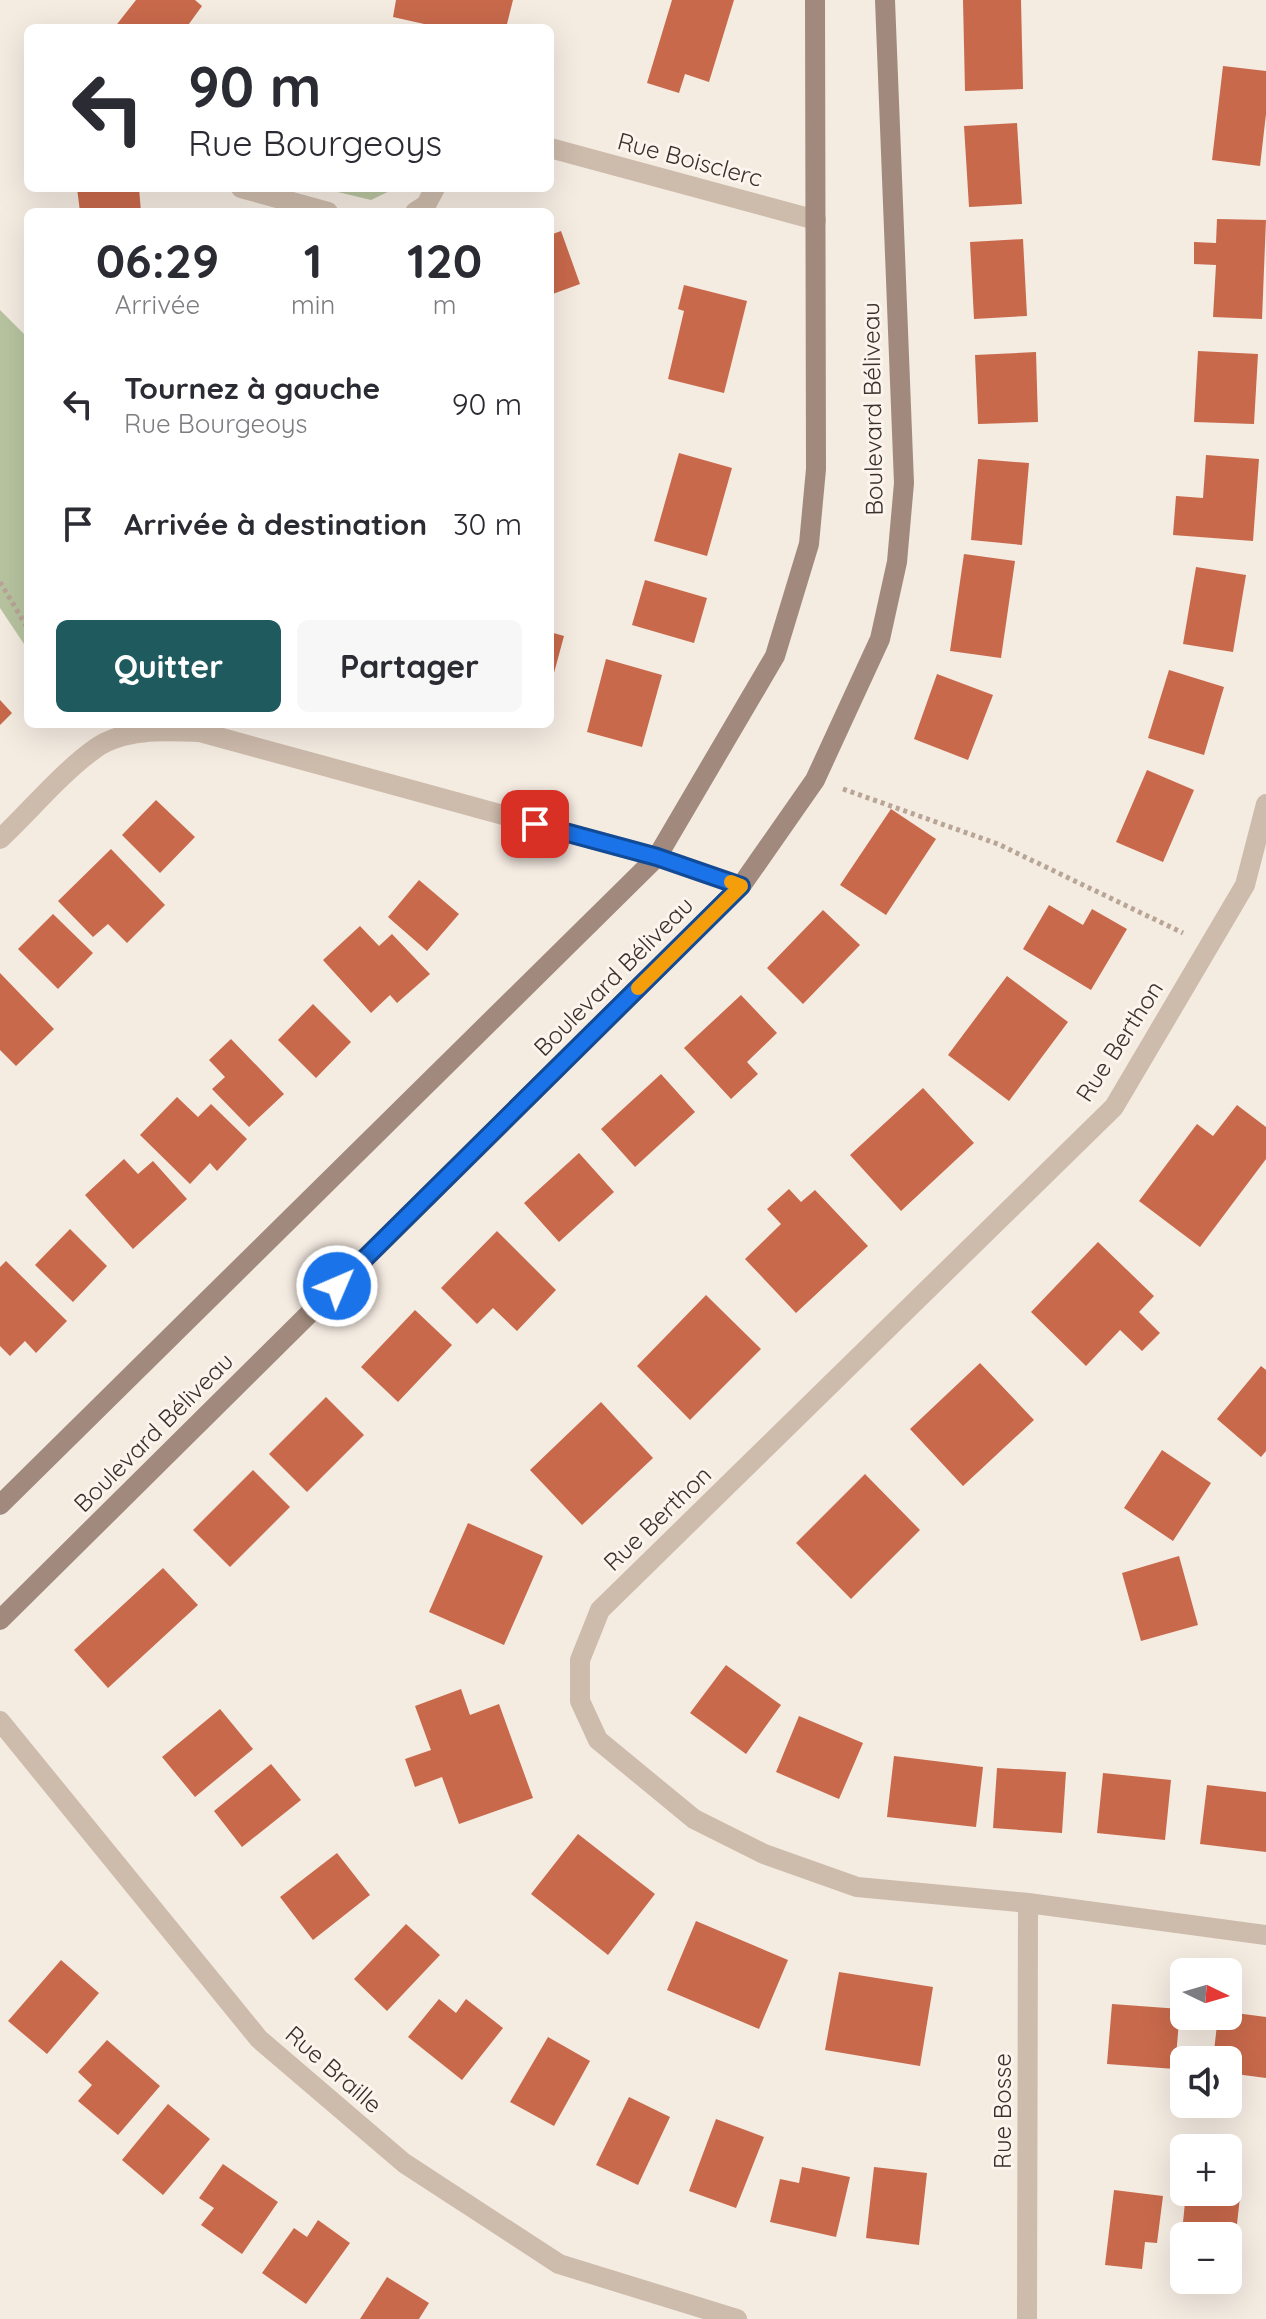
<!DOCTYPE html>
<html lang="fr">
<meta charset="utf-8">
<style>
body{margin:0;font-family:Quicksand,sans-serif;background:#f7f7f7;color:#2b2b33;height:100vh;display:flex;flex-direction:column;font-size:30px;white-space:nowrap}
*{box-sizing:border-box;margin:0}
p{font-size:26px;color:#7c7c81}
.icon{flex:none;width:44px;height:44px;fill:none;stroke:currentColor;stroke-width:2;stroke-linecap:round;stroke-linejoin:round}
.map{position:relative;flex:1;overflow:hidden}
.panel{position:absolute;left:24px;top:208px;width:530px;height:520px;display:flex;flex-direction:column;background:#fff;border-radius:12px;box-shadow:0 8px 32px #0002}
.panel>*{flex:none}
.banner{position:absolute;left:24px;top:24px;width:530px;height:168px;border-radius:12px;box-shadow:0 8px 32px #0002;background:#fff;color:#2b2b33;overflow:hidden}
.needle{width:52px;rotate:95deg}
.controls{position:absolute;left:1170px;top:1958px;display:grid;gap:16px}
.controls a{display:grid;place-items:center;width:72px;height:72px;border-radius:12px;background:#fff;box-shadow:0 8px 32px #0002;font-size:40px}
.pin{position:absolute;display:grid;place-items:center;width:68px;height:68px;color:#fff;margin:-34px;border-radius:16px;box-shadow:0 4px 12px #0006}
.me{position:absolute;width:88px;margin:-44px;rotate:45deg;stroke-linejoin:round;filter:drop-shadow(0 0 6px #0008)}
.turn{display:flex;align-items:center;gap:28px;height:168px;padding:0 32px;font-size:36px}
.turn .icon{width:104px;height:104px;stroke-width:2.5}
.turn b{display:block;font-size:56px;line-height:68px}
.eta{display:flex;justify-content:space-evenly;align-items:center;height:136px;text-align:center}
.eta b{font-size:48px;font-weight:800;line-height:56px}
.primary-button{display:flex;gap:16px;margin-top:auto;padding:16px 32px}
.primary-button a{flex:1;height:92px;border-radius:12px;background:#1f5a5e;color:#fff;font-size:32px;font-weight:800;line-height:92px;text-align:center}
.primary-button a+a{background:#f7f7f7;color:#2b2b33}
ul{padding:0;list-style:none}
li{display:flex;align-items:center;gap:24px;height:120px;padding:0 32px}
li div{flex:1}
li b{display:block;font-size:30px}
li em{font-style:normal}
.map>svg:first-child{display:block}
.green{fill:#b8c4a0}
.building{fill:#c8694b}
.lines{fill:none;stroke-linecap:round;stroke-linejoin:round}
.path{stroke:#b9a596;stroke-width:5;stroke-dasharray:4 4;stroke-linecap:butt}
.street{stroke:#cdbbac;stroke-width:20}
.secondary{stroke:#a18a7d;stroke-width:20}
.route-casing{stroke:#114b97;stroke-width:20}
.route{stroke:#1a73e8;stroke-width:14}
.slow{stroke:#f59e0b;stroke-width:14}
.labels{text-anchor:middle;dominant-baseline:central;stroke-width:6;stroke-linejoin:round;paint-order:stroke}
.street-label{font-size:24px;fill:#3b302b;stroke:#fbf5ee}
</style>
<div class="map">
<svg width="1266" height="2319" viewBox="0 0 1266 2319">
<rect width="100%" height="100%" fill="#f4ebe1"/>
<!-- green -->
<path class="green" d="M321,188H396L371,200Z
M0,310L28,338V650L0,608Z"/>
<!-- building -->
<path class="building" d="M136,0H195L202,6L186,28H114Z
M396,0H513L506,28H442L393,17Z
M672,0H734L709,82L685,74L679,93L647,83Z
M963,0H1021L1023,89L965,91Z
M1223,66L1266,71V114L1260,166L1212,160Z
M1017,123L1022,204L969,207L964,126Z
M77,188H139L141,212H80Z
M1217,219L1266,220L1262,319L1213,317L1216,265L1194,264V242L1216,243Z
M561,231L580,284L550,295V235Z
M1023,239L1027,316L974,319L970,242Z
M684,285L747,301L724,393L668,379L684,311L678,309Z
M1198,351L1258,354L1254,424L1194,422Z
M1036,352L1038,422L978,424L975,355Z
M679,453L732,468L707,556L654,541Z
M1206,455L1259,459L1253,541L1173,535L1176,496L1203,498Z
M978,459L1029,463L1022,545L971,540Z
M964,554L1015,561L1001,658L950,651Z
M1196,567L1246,575L1233,652L1183,644Z
M645,580L707,598L694,643L632,625Z
M550,632L564,636L551,684L550,683Z
M606,659L662,675L642,747L587,732Z
M1169,670L1224,687L1204,755L1148,738Z
M937,674L993,695L968,760L914,739Z
M0,700L12,713L0,725Z
M1147,770L1194,790L1163,862L1116,842Z
M156,800L195,837L160,873L122,835Z
M891,809L936,839L886,915L840,885Z
M111,849L165,905L127,943L108,924L93,937L58,901Z
M419,880L459,914L427,951L388,917Z
M1049,905L1083,925L1092,909L1127,929L1091,990L1023,949Z
M823,910L860,945L803,1004L767,968Z
M53,914L93,953L58,989L18,949Z
M360,926L379,946L392,934L430,974L397,1003L390,995L371,1013L323,960Z
M0,973L54,1029L16,1066L0,1050Z
M1007,976L1068,1022L1009,1101L948,1055Z
M741,995L777,1033L747,1062L758,1074L731,1099L684,1048Z
M313,1004L351,1042L316,1078L278,1040Z
M231,1039L284,1094L249,1127L212,1089L225,1077L209,1060Z
M661,1074L695,1112L635,1167L601,1129Z
M923,1088L974,1143L901,1211L850,1155Z
M177,1097L198,1117L211,1104L247,1139L217,1171L210,1163L190,1184L140,1135Z
M1237,1105L1266,1127V1159L1200,1247L1139,1201L1197,1124L1213,1136Z
M579,1153L614,1192L559,1242L524,1203Z
M124,1159L138,1174L153,1161L187,1199L133,1249L85,1195Z
M789,1189L801,1202L815,1190L868,1246L796,1313L745,1259L781,1224L767,1209Z
M70,1229L107,1266L73,1302L35,1265Z
M497,1231L556,1290L517,1331L493,1308L477,1324L441,1288Z
M1098,1242L1154,1296L1139,1312L1160,1333L1142,1351L1120,1330L1086,1366L1031,1312Z
M6,1261L67,1321L36,1353L25,1341L10,1356L0,1346V1267Z
M706,1295L761,1349L690,1420L637,1366Z
M415,1310L452,1345L398,1402L361,1367Z
M980,1363L1034,1420L963,1486L910,1429Z
M1261,1366L1266,1370V1451L1261,1457L1217,1419Z
M326,1397L364,1435L307,1492L269,1454Z
M601,1402L653,1458L582,1525L530,1470Z
M1162,1450L1211,1483L1173,1541L1124,1508Z
M253,1470L290,1507L230,1567L193,1530Z
M865,1474L920,1530L851,1599L796,1543Z
M468,1523L543,1556L504,1645L429,1612Z
M1179,1556L1198,1625L1141,1641L1122,1573Z
M163,1568L198,1605L108,1688L74,1650Z
M726,1665L781,1705L746,1754L690,1713Z
M461,1689L470,1715L499,1704L533,1798L459,1824L442,1777L415,1787L405,1759L431,1750L415,1706Z
M220,1709L253,1749L195,1797L162,1757Z
M799,1716L863,1743L839,1799L776,1772Z
M894,1756L983,1767L976,1827L887,1817Z
M271,1764L301,1800L242,1847L214,1811Z
M997,1768L1066,1772L1062,1833L993,1828Z
M1103,1773L1171,1780L1165,1840L1097,1833Z
M1207,1785L1266,1792V1852L1200,1844Z
M578,1834L655,1894L608,1955L531,1894Z
M337,1853L370,1895L313,1940L280,1897Z
M696,1921L788,1960L759,2029L667,1990Z
M406,1924L440,1955L387,2011L354,1979Z
M61,1960L99,1993L47,2054L8,2021Z
M839,1972L933,1987L920,2066L825,2050Z
M439,1999L456,2013L466,1999L503,2028L462,2080L408,2037Z
M1112,2004L1180,2009L1175,2069L1107,2064Z
M1228,2012L1266,2017V2078L1228,2073V2060H1213L1218,2016H1228Z
M548,2037L590,2061L554,2126L510,2102Z
M107,2040L160,2086L118,2135L78,2101L92,2085L78,2072Z
M629,2097L670,2117L638,2185L596,2165Z
M168,2104L210,2139L163,2195L122,2160Z
M716,2119L764,2137L736,2208L689,2191Z
M223,2164L278,2202L242,2254L201,2225L214,2208L199,2198Z
M802,2167L850,2177L836,2237L770,2222L780,2179L799,2183Z
M874,2167L927,2173L919,2245L866,2238Z
M1114,2190L1163,2196L1157,2243L1145,2242L1142,2269L1105,2265Z
M1186,2192L1240,2197L1232,2269H1228V2236H1184V2264L1179,2263Z
M318,2220L350,2243L306,2304L262,2273L294,2228L307,2237Z
M387,2277L429,2303L419,2319H360Z"/>
<g class="lines">
<!-- path -->
<path class="path" d="M0,582L28,629
M843,789L998,844L1183,933"/>
<!-- street -->
<path class="street" d="M550,148L816,220
M241,188L328,212
M415,212L426,205L435,188
M1266,804L1245,885L1114,1107L600,1610L580,1660V1701L598,1740L694,1819L764,1854L857,1887L1028,1903L1266,1935
M0,839C31,810 61,773 96,748C124,728 168,731 200,732L657,857L741,886
M0,1721L259,2039L404,2163L559,2264L737,2319
M1027,2319L1028,1903"/>
<!-- secondary -->
<path class="secondary" d="M0,1505L657,857L775,656L809,544L816,469L815,0
M0,1620L741,886L815,780L880,639L897,562L904,483L885,0"/>
</g>
<g class="lines">
<defs>
<path id="route" d="M337,1286L741,886L657,857L535,824"/>
</defs>
<!-- route casing -->
<use href="#route" class="route-casing"/>
<!-- route -->
<use href="#route" class="route"/>
<!-- slow -->
<path class="slow" d="M638,988L741,886L731,882"/>
</g>
<g class="labels">
<!-- street labels -->
<g class="street-label">
<text transform="translate(690 159) rotate(15)">Rue Boisclerc</text>
<text transform="translate(872 409) rotate(-91)">Boulevard Béliveau</text>
<text transform="translate(613 976) rotate(-45)">Boulevard Béliveau</text>
<text transform="translate(1119 1041) rotate(-57)">Rue Berthon</text>
<text transform="translate(153 1432) rotate(-45)">Boulevard Béliveau</text>
<text transform="translate(657 1518) rotate(-44)">Rue Berthon</text>
<text transform="translate(334 2069) rotate(41)">Rue Braille</text>
<text transform="translate(1002 2111) rotate(-90)">Rue Bosse</text>
</g>
</g>
</svg>
<div class="controls">
<a><svg class="needle" viewBox="-14 -14 28 28"><path d="M0-13l5 13h-10z" fill="#e53935"/><path d="M0 13l5-13h-10z" fill="#7c7c81"/></svg></a>
<a><svg class="icon" aria-label="sound" viewBox="0 0 24 24"><path d="M4 9h4l5-4v14l-5-4H4zM17 9q2 3 0 6"/></svg></a>
<a>+</a>
<a>−</a>
</div>
<div class="pin" style="left:535px;top:824px;background:#d93025"><svg class="icon" aria-label="arrive" viewBox="0 0 24 24"><path d="M6 21V4h12l-3 4 3 4H6"/></svg></div>
<svg class="me" style="left:337px;top:1286px" viewBox="-20 -20 40 40"><circle r="17" fill="#1a73e8" stroke="#fff" stroke-width="3"/><path d="M0-11L8 9 0 5-8 9z" fill="#fff"/></svg>
<div class="banner">
<div class="turn"><svg class="icon" aria-label="left" viewBox="0 0 24 24"><path d="M17 20v-9H6M10 6l-5 5 5 5"/></svg><div><b>90 m</b>Rue Bourgeoys</div></div>
</div>
<section class="panel">
<div class="eta">
<div><b>06:29</b><p>Arrivée</p></div>
<div><b>1</b><p>min</p></div>
<div><b>120</b><p>m</p></div>
</div>
<ul>
<li><svg class="icon" aria-label="left" viewBox="0 0 24 24"><path d="M17 20v-9H6M10 6l-5 5 5 5"/></svg><div><b>Tournez à gauche</b><p>Rue Bourgeoys</p></div><em>90 m</em></li>
<li><svg class="icon" aria-label="arrive" viewBox="0 0 24 24"><path d="M6 21V4h12l-3 4 3 4H6"/></svg><div><b>Arrivée à destination</b></div><em>30 m</em></li>
</ul>
<div class="primary-button"><a>Quitter</a><a>Partager</a></div>
</section>
</div>
